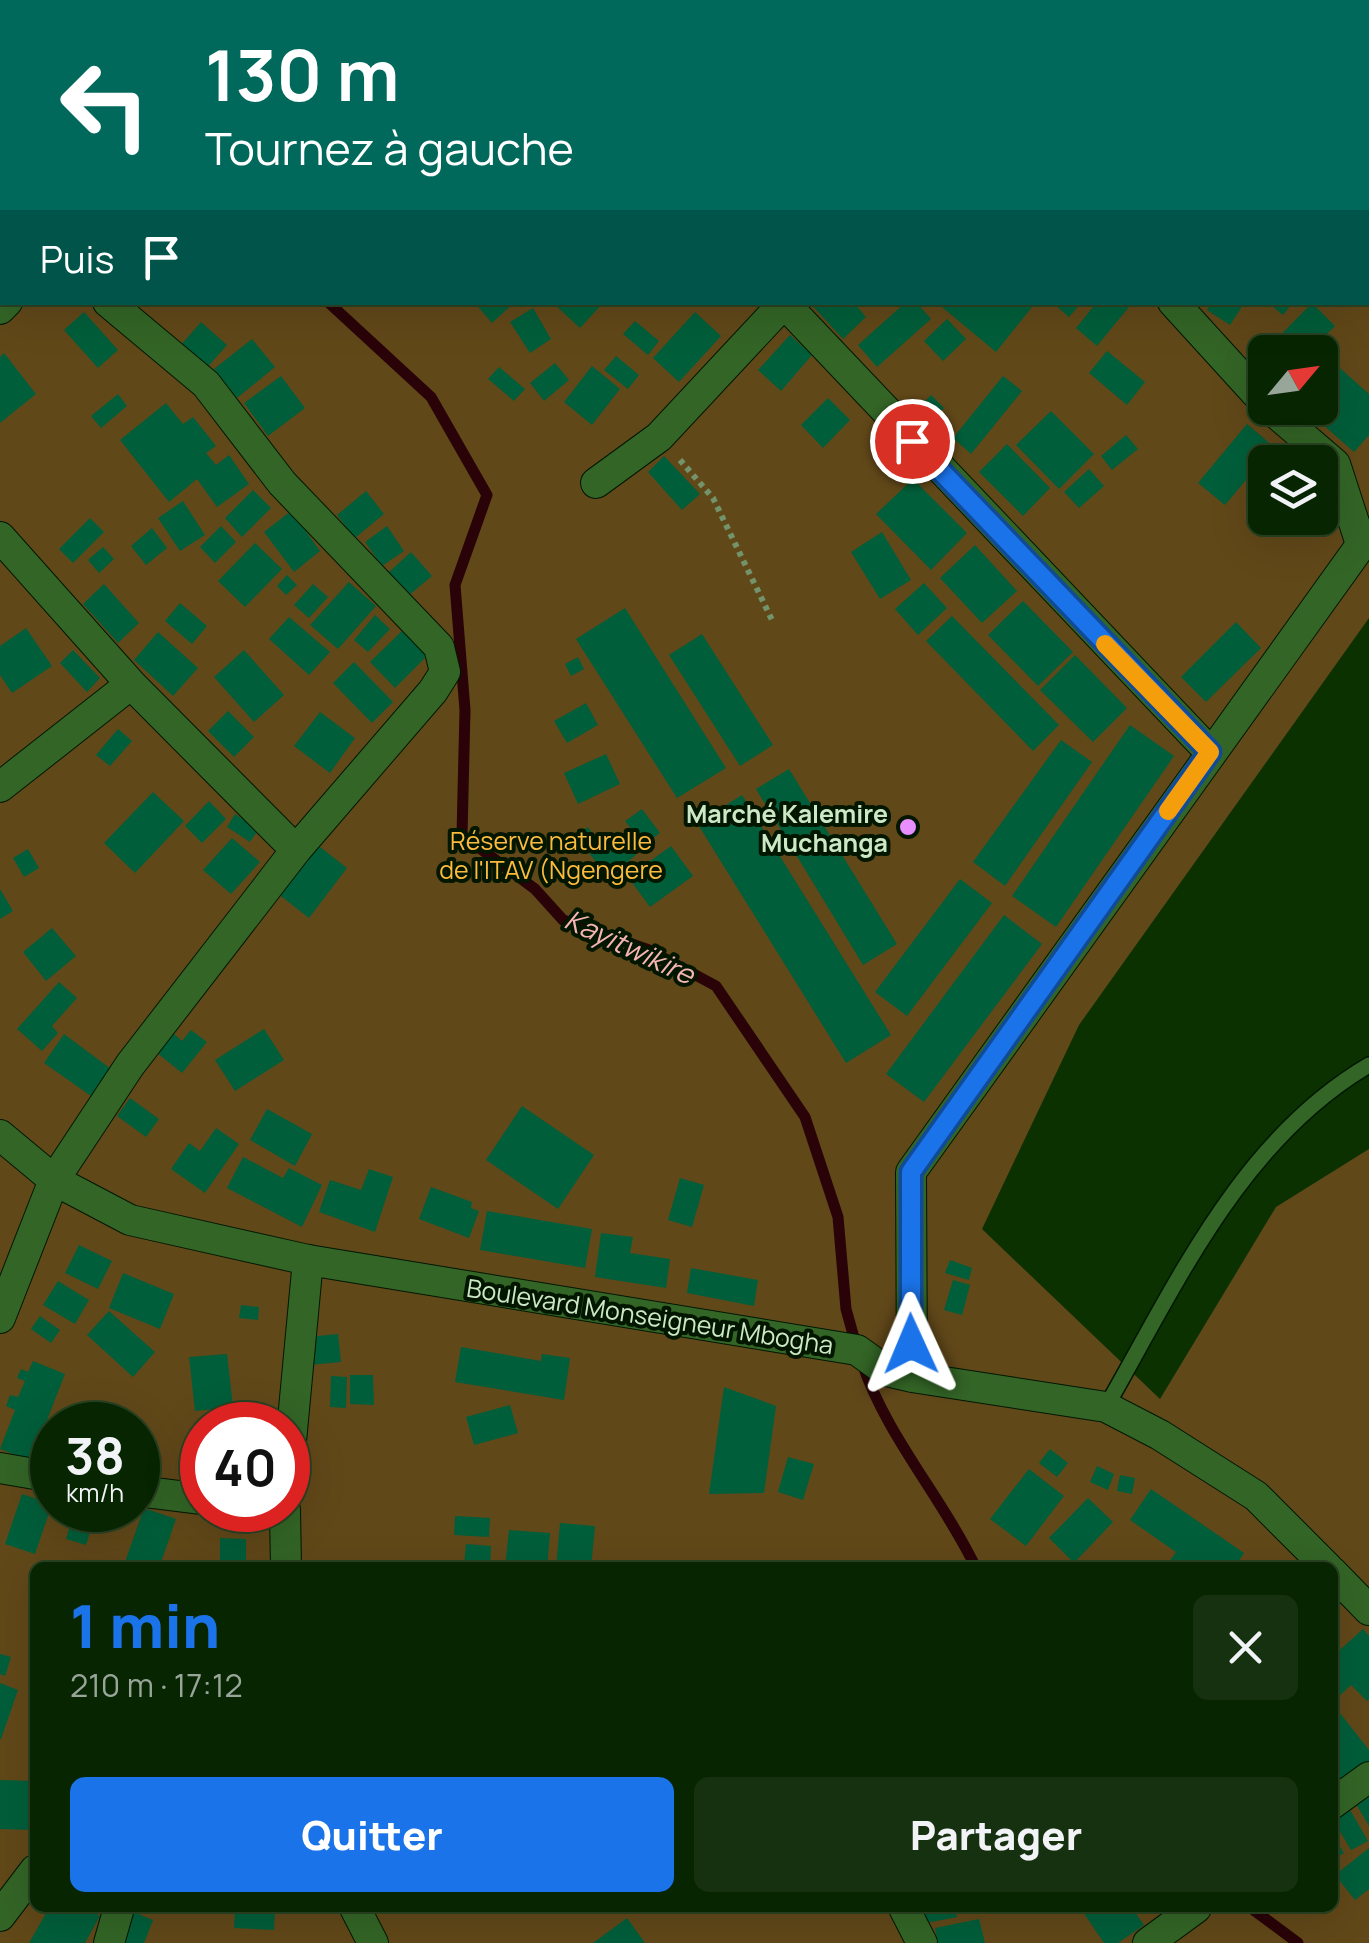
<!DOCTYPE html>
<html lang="fr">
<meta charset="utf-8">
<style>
body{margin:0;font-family:Manrope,sans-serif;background:#163110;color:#f1f3f6;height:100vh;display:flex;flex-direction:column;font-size:38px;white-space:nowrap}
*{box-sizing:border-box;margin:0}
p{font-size:32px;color:#98a599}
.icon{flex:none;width:55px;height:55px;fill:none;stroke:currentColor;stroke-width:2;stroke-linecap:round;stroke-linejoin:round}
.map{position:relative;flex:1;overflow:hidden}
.side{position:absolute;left:30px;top:1562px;width:1308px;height:350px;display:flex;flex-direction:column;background:#082501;border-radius:15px;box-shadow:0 10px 40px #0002,0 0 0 2px #294223}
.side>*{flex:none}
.guide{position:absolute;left:0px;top:0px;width:1370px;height:305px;box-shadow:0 10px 40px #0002,0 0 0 2px #294223;background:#00695c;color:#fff;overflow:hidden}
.needle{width:65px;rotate:61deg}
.buttons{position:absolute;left:1248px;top:335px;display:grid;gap:20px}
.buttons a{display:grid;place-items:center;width:90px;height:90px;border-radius:15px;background:#082501;box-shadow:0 10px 40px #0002,0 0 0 2px #294223;font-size:50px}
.speed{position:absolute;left:30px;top:1402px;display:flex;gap:20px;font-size:50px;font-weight:700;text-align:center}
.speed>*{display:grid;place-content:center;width:130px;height:130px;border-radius:50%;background:#082501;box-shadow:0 10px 40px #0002,0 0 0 2px #294223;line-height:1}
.speed small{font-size:25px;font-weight:400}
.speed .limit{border:15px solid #d22;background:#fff;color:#111}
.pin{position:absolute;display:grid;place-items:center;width:85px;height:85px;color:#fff;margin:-42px;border:5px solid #fff;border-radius:50%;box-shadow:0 2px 10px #0007}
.me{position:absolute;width:110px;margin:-55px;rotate:359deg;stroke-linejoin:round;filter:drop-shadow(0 0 8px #0008)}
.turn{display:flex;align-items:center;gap:35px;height:210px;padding:0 40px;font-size:45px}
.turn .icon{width:130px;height:130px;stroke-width:2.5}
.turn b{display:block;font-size:70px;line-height:85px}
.then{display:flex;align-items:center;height:95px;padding:0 40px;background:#0003;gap:20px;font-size:38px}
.round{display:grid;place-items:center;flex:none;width:105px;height:105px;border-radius:15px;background:#163110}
.headline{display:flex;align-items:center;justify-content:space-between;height:170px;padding:0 40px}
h1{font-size:60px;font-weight:800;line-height:75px;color:#1a73e8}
.primary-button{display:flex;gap:20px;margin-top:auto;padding:20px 40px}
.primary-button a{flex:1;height:115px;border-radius:15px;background:#1a73e8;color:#fff;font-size:40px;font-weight:800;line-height:115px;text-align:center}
.primary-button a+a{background:#163110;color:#f1f3f6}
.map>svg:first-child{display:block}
.green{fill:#614819;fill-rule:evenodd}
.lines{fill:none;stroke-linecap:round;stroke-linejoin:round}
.stream{stroke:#290307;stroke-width:11}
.building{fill:#005e3a}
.service-casing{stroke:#011700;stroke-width:18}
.minor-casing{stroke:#011700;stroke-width:32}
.tertiary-casing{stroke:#011700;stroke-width:32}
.path{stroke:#73936a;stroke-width:6;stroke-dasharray:5 5;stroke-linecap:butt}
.service{stroke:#336526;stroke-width:15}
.minor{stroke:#336526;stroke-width:30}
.tertiary{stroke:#336526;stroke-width:30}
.route-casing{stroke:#114b97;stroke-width:25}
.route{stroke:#1a73e8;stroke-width:18}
.slow{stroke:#f59e0b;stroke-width:18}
.poi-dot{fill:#e88eff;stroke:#031600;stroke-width:4}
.labels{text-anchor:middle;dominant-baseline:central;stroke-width:8;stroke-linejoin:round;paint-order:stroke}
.poi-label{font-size:25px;font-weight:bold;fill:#cce8c5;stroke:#031600;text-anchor:end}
.park-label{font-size:25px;fill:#fdbb3d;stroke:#031600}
.street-label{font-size:25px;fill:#cce8c5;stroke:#031600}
.water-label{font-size:28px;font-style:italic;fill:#f6b4b3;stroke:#031600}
</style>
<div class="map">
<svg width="1369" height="1943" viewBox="0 0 1369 1943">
<rect width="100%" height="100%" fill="#0b3101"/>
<!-- green -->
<path class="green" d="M0,0H1369V618L1079,1025L982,1229L1160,1399L1276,1207L1369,1149V1943H0ZM2,2H1368V302H2ZM1265,352H1320V408H1265ZM1265,462H1320V518H1265ZM52,1425H138V1510H52ZM202,1425H288V1510H202ZM35,1568H1332V1908H35Z"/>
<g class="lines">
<!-- stream -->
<path class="stream" d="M0,56L2,60
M328,302L431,397L487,495L455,585L465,710L462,835L535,889L563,920L649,950L716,986L805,1117L838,1217L846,1309L856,1345
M862,1363C887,1437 942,1497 976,1568
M1251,1908L1298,1943"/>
</g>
<!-- building -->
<path class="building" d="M474,302H515L492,323Z
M552,302H604L580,328Z
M809,302H853L866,317L843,339Z
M906,302H916L931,319L877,367L858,345Z
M936,302H1036L996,352Z
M1057,302H1082L1069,317L1055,305Z
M1097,302H1133L1097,346L1076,328Z
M1212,302H1240L1243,305L1230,325L1207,310Z
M1267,302H1293L1283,315Z
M1312,303L1335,326L1309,352H1265V367L1257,359Z
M533,308L551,339L530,353L510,322Z
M84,312L118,350L98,368L64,330Z
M695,312L721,336L679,382L653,358Z
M947,319L966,339L943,361L924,341Z
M635,321L659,341L648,355L623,334Z
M201,322L227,345L205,370L179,347Z
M790,335L812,355L781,391L758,370Z
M252,339L275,367L237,398L214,369Z
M1107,351L1145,382L1127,405L1089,373Z
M4,353L36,394L0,423V357Z
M1324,354L1369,394V435L1354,452L1304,408H1320V358Z
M616,356L639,375L628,389L604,370Z
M555,363L569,380L544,401L530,383Z
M592,366L620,389L592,425L564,402Z
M499,367L525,389L514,401L488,379Z
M281,376L305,408L268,436L244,403Z
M1003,376L1022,391L971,454L953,438Z
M118,394L127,406L101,428L91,416Z
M931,395L944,408L931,423L917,409Z
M828,398L850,420L823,448L801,425Z
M166,403L183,424L193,417L216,446L206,453L216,465L229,455L249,484L217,507L197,479L169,502L120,440Z
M1051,411L1094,454L1059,489L1016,445Z
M1247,424L1274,447L1225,505L1198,483Z
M1126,435L1138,449L1112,470L1101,456Z
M1007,444L1050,488L1023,516L979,472Z
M664,456L700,494L682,510L648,472Z
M1089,469L1104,486L1079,508L1064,492Z
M913,479L967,533L931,570L876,514Z
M253,490L271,508L242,537L225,518Z
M366,491L384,514L355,538L337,515Z
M183,501L205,535L180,551L158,518Z
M291,511L320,551L294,572L264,532Z
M90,518L104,532L73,563L59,549Z
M221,526L236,542L215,563L200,547Z
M387,526L404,551L382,566L365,542Z
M152,528L167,548L146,565L131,546Z
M882,532L911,580L880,599L851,552Z
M255,543L282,569L245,607L218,581Z
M975,545L1017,591L982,623L940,578Z
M103,547L114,559L99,573L88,560Z
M411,552L432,576L408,596L388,573Z
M287,575L297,585L286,595L277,586Z
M349,582L376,606L338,649L310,625Z
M924,583L947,608L918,635L895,609Z
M104,584L139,623L118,643L83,604Z
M313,584L328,597L309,618L294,605Z
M1023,601L1073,652L1038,686L988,635Z
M180,603L207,626L192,644L165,621Z
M625,608L726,768L677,798L576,639Z
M375,615L390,629L368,652L354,640Z
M952,616L1059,725L1033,751L926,641Z
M289,617L330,652L309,675L269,639Z
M1236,622L1261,648L1206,702L1181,677Z
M26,628L52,666L12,693L0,675V646Z
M404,629L429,654L395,688L370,662Z
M158,632L198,668L173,696L134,660Z
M702,634L773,745L740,766L669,655Z
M73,650L100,678L87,692L60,663Z
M244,650L284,695L254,722L214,677Z
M1075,655L1127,708L1093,742L1040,690Z
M578,657L584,669L571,676L565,664Z
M354,662L393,702L372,723L333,683Z
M586,703L598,725L567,743L554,721Z
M228,711L254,737L234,757L208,731Z
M320,712L355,738L330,773L294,746Z
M1130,725L1174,756L1056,927L1012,896Z
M118,729L132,741L110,766L96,755Z
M1061,740L1092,762L1005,886L973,862Z
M606,754L620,784L578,804L564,773Z
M789,769L897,944L863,965L756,789Z
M153,792L184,821L135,873L104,843Z
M742,795L891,1035L846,1063L697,823Z
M209,801L226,819L202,843L185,826Z
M642,809L660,833L643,845L625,821Z
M235,814L259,829L250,842L227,827Z
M588,827L597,841L584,849L575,835Z
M618,831L636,855L608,878L589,853Z
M232,838L260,862L231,894L203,870Z
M315,843L347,868L309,918L277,893Z
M671,846L693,876L650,907L628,877Z
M28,849L39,868L24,877L13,858Z
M960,879L992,903L907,1016L875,992Z
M0,889L13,911L0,919Z
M1004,915L1042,944L924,1102L886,1074Z
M52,928L76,956L46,981L23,952Z
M59,982L77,998L52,1026L58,1033L42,1051L17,1029Z
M264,1029L284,1060L235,1091L215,1060Z
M191,1030L207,1042L182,1073L156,1052L172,1032L182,1041Z
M64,1034L111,1069L91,1096L44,1063Z
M130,1098L159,1119L146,1137L117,1116Z
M522,1106L594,1155L558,1209L486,1160Z
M267,1109L312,1134L295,1166L250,1140Z
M216,1128L239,1144L205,1193L171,1169L189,1143L200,1151Z
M243,1157L283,1178L289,1168L322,1185L302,1227L227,1188Z
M369,1169L393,1177L375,1232L319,1212L330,1180L361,1190Z
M680,1178L704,1185L692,1227L668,1220Z
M431,1187L472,1202L471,1208L479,1211L469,1238L419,1219Z
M487,1211L592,1229L585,1268L480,1250Z
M601,1233L633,1237L630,1253L670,1259L666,1288L595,1277Z
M79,1245L112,1261L98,1289L65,1273Z
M950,1260L972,1268L969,1280L945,1273Z
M691,1268L758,1280L754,1306L687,1293Z
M123,1273L174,1294L160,1329L109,1308Z
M953,1280L970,1285L962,1315L944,1310Z
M58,1281L89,1300L75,1324L43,1305Z
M241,1305L259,1307L258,1320L239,1318Z
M109,1311L155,1352L133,1377L87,1335Z
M40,1316L60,1330L51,1343L31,1329Z
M338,1334L341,1362L309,1365L307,1337Z
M461,1347L541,1361L542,1354L570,1358L564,1400L455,1382Z
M227,1354L233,1407L195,1411L189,1357Z
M33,1361L65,1374L31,1461L0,1449L15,1410L6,1406L10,1395L18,1397L25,1381L17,1378L21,1369L28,1372Z
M350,1375H373L374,1405L350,1404Z
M331,1376L347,1377L346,1408L330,1407Z
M724,1387L776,1406L764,1493L709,1494Z
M510,1405L518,1433L474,1445L466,1417Z
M51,1416L69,1420V1425H52V1436L48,1435Z
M1050,1449L1068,1463L1057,1477L1039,1463Z
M788,1457L814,1464L803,1500L778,1492Z
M1097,1466L1114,1474L1108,1490L1090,1482Z
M1029,1469L1064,1496L1026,1546L990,1519Z
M1120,1475L1135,1478L1132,1494L1117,1491Z
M1151,1489L1244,1553L1234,1568H1165L1176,1552L1130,1520Z
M22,1494L52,1504L35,1554L5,1544Z
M1088,1498L1113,1522L1074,1563L1049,1538Z
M144,1508L176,1519L159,1568H140L125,1562Z
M75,1510H97L86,1545L66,1539Z
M455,1516L490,1518L489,1537L454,1535Z
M560,1523L595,1526L591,1568H556Z
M509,1530L550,1533L547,1568H505Z
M220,1538L246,1539V1568H220Z
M466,1544L491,1546L490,1568L464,1566Z
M1363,1629L1369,1636V1699L1367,1701L1351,1685L1335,1700L1332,1697V1657Z
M0,1654L11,1657L5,1676L0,1674Z
M0,1683L18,1690L1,1739H0Z
M1332,1703L1369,1750V1763L1332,1790Z
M0,1780L35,1781V1830L0,1829Z
M1369,1793V1826L1356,1804Z
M1349,1808L1368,1841L1351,1850L1332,1818Z
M1332,1833L1344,1853L1332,1860Z
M1369,1848V1889L1355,1900L1335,1875Z
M49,1908H85L100,1916L85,1943H29Z
M235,1908H275L274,1930L234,1928Z
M917,1908H955L957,1917L921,1924Z
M1090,1908H1132L1144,1925L1118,1943H1104L1083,1912Z
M131,1911L153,1920L144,1943H118Z
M627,1918L645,1943H593Z
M979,1919L985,1943H938L935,1928Z"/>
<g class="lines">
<defs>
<path id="service" d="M1106,1407C1177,1283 1241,1140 1369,1065"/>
<path id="minor" d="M365,0L369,2
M859,0L863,2
M583,2L585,0
M949,2L950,0
M1368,88L1369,87
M0,137L2,136
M0,195L2,198
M783,302L1210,752
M1173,302L1265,403
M0,309L7,302
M1270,408L1335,464L1361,544
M596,483L659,437L785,302
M0,537L131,684L296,850
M0,787L131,684
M0,1318L54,1180L130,1065L296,850L433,691L445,672L439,647L282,483L206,384L108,302
M0,1468L52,1477
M288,1473L308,1260
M138,1491L202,1499
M285,1510L286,1568
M1332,1804L1369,1777
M355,1908L373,1943
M904,1908L922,1943
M0,1916L35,1870
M109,1943L119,1908
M1148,1943L1196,1908"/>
<path id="tertiary" d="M0,1135L54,1180L130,1220L308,1260L857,1350L886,1371L912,1377L1106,1407L1160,1435L1256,1496L1328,1568
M912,1377L911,1172L1369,534
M1332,1572L1369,1610"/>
</defs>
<!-- service casing -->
<use href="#service" class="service-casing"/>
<!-- minor casing -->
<use href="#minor" class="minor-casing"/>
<!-- tertiary casing -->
<use href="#tertiary" class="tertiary-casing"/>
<!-- path -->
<path class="path" d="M680,460L713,498L773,622"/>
<!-- service -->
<use href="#service" class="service"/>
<!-- minor -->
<use href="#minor" class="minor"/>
<!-- tertiary -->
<use href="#tertiary" class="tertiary"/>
</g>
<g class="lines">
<defs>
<path id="route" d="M911,1344V1172L1210,752L912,441"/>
</defs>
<!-- route casing -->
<use href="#route" class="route-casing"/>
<!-- route -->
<use href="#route" class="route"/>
<!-- slow -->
<path class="slow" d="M1105,644L1210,752L1168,811"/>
</g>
<!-- markers -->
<circle class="poi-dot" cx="908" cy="827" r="10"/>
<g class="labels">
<!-- poi labels -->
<g class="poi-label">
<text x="888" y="813">Marché Kalemire<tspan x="888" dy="29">Muchanga</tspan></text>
</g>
<!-- park labels -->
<g class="park-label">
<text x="551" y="840">Réserve naturelle<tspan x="551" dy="29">de l'ITAV (Ngengere</tspan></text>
</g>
<!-- street labels -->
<g class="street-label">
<text transform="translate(650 1316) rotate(9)">Boulevard Monseigneur Mbogha</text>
</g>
<!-- water labels -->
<g class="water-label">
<text transform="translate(630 946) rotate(25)">Kayitwikire</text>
</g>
</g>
</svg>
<div class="buttons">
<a><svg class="needle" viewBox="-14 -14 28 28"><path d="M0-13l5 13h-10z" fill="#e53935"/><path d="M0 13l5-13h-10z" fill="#98a599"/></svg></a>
<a><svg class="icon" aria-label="layers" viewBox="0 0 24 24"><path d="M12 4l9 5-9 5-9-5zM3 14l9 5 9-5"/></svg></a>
</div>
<div class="speed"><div>38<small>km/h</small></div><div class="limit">40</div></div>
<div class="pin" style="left:912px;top:441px;background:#d93025"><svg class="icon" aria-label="arrive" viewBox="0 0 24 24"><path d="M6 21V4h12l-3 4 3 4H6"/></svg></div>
<svg class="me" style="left:911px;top:1344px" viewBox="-20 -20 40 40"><path d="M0-17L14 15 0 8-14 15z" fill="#1a73e8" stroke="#fff" stroke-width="4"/></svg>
<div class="guide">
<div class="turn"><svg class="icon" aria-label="left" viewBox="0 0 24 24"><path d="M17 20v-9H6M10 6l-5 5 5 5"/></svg><div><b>130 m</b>Tournez à gauche</div></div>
<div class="then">Puis<svg class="icon" aria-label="arrive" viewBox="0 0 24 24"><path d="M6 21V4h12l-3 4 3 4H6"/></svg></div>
</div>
<section class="side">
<div class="headline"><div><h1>1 min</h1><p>210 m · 17:12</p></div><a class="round"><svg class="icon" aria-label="close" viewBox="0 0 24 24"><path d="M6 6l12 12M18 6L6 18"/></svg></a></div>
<div class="primary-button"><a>Quitter</a><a>Partager</a></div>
</section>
</div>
